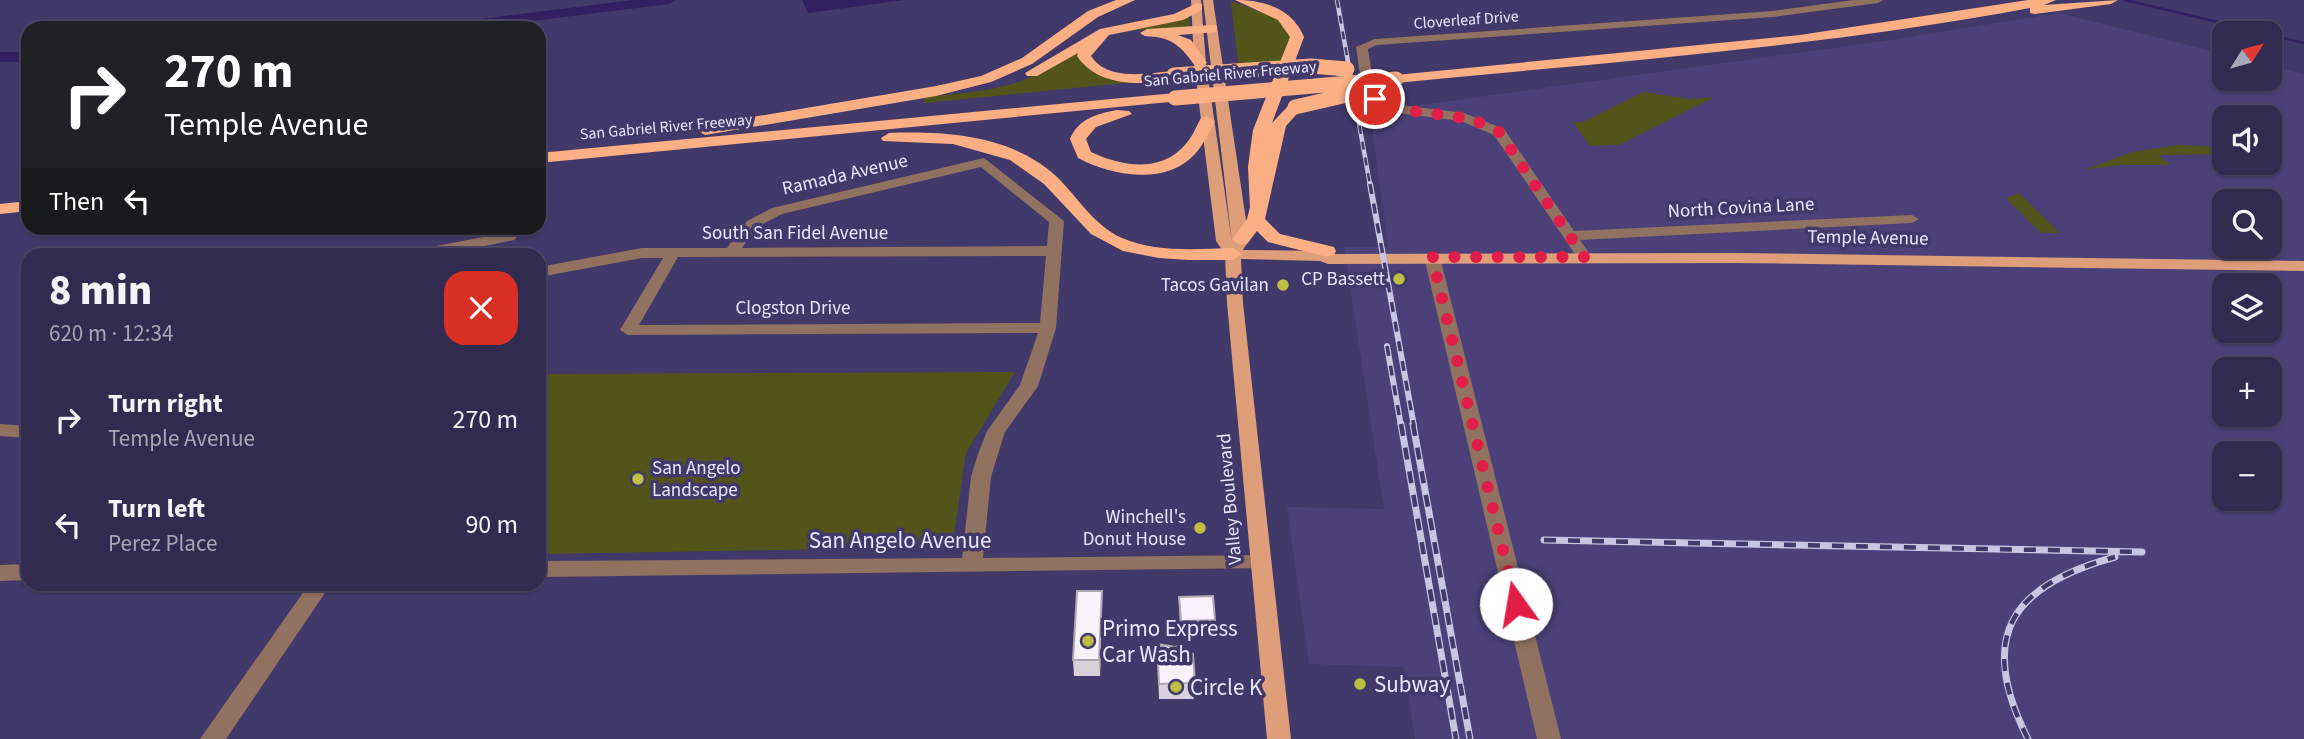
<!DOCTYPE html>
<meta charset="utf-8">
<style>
body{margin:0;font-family:"Source Sans 3",sans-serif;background:#393356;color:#f1f3f6;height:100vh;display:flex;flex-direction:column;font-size:26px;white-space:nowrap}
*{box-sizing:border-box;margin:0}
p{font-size:23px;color:#a8a7b7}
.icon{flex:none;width:38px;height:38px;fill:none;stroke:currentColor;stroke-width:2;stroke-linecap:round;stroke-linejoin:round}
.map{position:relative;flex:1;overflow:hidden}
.details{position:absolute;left:21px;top:248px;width:525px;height:343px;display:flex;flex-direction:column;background:#312b4f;border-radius:21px;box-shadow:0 2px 5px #0004,0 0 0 2px #4c4766}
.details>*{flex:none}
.top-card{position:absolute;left:21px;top:21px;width:525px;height:214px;border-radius:21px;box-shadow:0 2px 5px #0004,0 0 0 2px #4c4766;background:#202124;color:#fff;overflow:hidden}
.needle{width:46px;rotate:53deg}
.controls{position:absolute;left:2212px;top:21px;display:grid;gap:14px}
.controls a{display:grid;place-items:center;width:70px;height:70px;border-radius:14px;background:#312b4f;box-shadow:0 2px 5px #0004,0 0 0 2px #4c4766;font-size:35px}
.pin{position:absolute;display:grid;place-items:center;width:60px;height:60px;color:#fff;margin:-30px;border:4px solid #fff;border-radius:50%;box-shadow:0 2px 7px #0007}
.me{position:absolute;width:77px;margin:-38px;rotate:347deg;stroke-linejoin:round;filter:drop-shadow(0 0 5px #0008)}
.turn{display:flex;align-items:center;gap:24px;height:147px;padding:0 28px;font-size:32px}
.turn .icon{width:91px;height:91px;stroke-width:2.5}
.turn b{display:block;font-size:49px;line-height:60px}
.then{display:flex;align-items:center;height:66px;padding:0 28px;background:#0003;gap:14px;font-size:26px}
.round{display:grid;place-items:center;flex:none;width:74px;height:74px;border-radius:21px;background:#393356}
.head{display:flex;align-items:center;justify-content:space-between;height:119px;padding:0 28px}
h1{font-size:42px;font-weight:800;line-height:52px}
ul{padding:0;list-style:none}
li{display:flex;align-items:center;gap:21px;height:105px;padding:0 28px}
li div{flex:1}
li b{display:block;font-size:26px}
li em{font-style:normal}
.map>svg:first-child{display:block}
.built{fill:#4b4178;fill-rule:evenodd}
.green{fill:#535419}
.water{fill:#312161}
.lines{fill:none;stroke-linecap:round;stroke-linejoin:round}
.stream{stroke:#312161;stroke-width:2.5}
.river{fill:#312161;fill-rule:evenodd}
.minor{fill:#917160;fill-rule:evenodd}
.major{fill:#de9e7a;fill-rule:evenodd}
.highway{fill:#fcaf84;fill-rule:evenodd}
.rail-far2-casing{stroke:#c9c6e3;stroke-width:4.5}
.rail-far1-casing{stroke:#c9c6e3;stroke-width:6}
.rail-casing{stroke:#c9c6e3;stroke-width:7}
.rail-far2{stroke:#413969;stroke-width:2.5;stroke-dasharray:8;stroke-linecap:butt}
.rail-far1{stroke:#413969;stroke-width:3.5;stroke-dasharray:10;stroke-linecap:butt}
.rail{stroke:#413969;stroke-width:4.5;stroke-dasharray:12;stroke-linecap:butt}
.highway-bridge{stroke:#fcaf84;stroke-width:15}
.wall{fill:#d5d0da}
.shaded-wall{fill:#aea9b1}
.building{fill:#f8f2fd;stroke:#aea9b1;stroke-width:2}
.route{stroke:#e11d48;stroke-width:12;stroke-dasharray:0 21.6}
.poi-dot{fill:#bdbf43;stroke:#413969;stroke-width:2.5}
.labels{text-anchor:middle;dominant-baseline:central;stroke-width:7;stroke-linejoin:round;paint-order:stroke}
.far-street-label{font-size:16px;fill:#e8e6fe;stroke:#413969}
.street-label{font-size:19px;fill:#e8e6fe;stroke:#413969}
.poi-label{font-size:19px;fill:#e8e6fe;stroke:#413969;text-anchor:end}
.near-street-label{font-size:23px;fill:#e8e6fe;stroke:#413969}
.near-poi-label{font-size:23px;fill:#e8e6fe;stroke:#413969;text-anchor:start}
</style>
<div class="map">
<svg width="2304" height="739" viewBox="0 0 2304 739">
<rect width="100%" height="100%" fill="#413969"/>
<!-- built -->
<path class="built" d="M2059,13L2224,54V79H2270V66L2304,74V739H1415L1404,667L1309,664L1287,507L1384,509L1344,247H1388L1370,112L1884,41ZM2224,117H2270V163H2224ZM2224,201H2270V247H2224ZM2224,285H2270V331H2224ZM2224,369H2270V415H2224ZM2224,453H2270V499H2224Z"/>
<!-- green -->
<path class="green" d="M1235,2L1283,21L1293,36L1281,67L1239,69L1231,3Z
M1189,15L1190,30C1162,30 1096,24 1082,53L1083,63C1099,81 1127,77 1145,81L924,103L923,97C962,93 1003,92 1039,73C1061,61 1080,43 1104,35C1131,25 1161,24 1189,15Z
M1643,92L1689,99L1714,97L1619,145L1590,146L1573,122H1583Z
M2179,145L2224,147V154L2158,155L2170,165H2121L2084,170L2132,152Z
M2019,193L2060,233H2041L2006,198Z
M1015,372L966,453L953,542L949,547L539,554V374Z"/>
<!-- water -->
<path class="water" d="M802,0H904L808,13Z"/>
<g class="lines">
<!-- stream -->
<path class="stream" d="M2125,0L2264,33
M2270,35L2304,43"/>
<!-- river -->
<path class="river" d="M634,0H676L669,4L475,28H432L439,24Z
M0,52H28V62H0Z"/>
<!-- minor -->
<path class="minor" d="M1853,0H1883L1878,3L1773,17L1377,45L1368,49L1374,87L1386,100L1400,105L1464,113L1504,129L1574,231L1912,215L1919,219L1912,223L1580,240L1592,257L1584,262L1579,260L1494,135L1461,121L1398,113L1376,106L1362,88L1356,47L1375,39L1773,11Z
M984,158L1064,221L1056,328L1038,386L1005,432L998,454L991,477L983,558L1261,555L1268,558L1271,563L1268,568L539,577V561L962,558L971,477L978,454L987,431L1020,385L1038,333L628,335L620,330L663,258H642L539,277V267L642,248H727L747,221L772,208ZM981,167L1049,222L1047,246L742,248L757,227L782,214ZM1046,256L1040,323L639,325L678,257Z
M509,232L514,234L517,237L514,240L437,256H404L411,251Z
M1432,252L1440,257L1561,739H1537L1424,257Z
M0,424L28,426V438L0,436Z
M28,564V580L0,581V565Z
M309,584H331L226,739H200Z"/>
<!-- major -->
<path class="major" d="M1191,0H1201L1206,63L1232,242L1203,0H1213L1249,240L1243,250L1323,251L1331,254L1736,253L2304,261V271L1736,263L1328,264L1320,261L1241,259L1243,303L1291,739H1267L1227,303L1225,254L1216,241L1194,63Z"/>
<!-- highway -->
<path class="highway" d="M1116,0H1135L1098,17L1032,64L991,82L936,96L705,135L697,130L705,125L936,86L981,76L1022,58L1088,11Z
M1235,0C1264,0 1292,8 1304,37L1272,123L1290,104L1295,102L1303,107L1286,126L1265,219L1280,234L1334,247L1336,251L1334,255L1327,257L1268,242L1257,231L1247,244L1241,245L1232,240L1247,219L1250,207L1248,167L1253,130L1290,37L1278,20Z
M2028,0H2056L2044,5L2118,0L2111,4L2035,14L2030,13V8C1821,47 1608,62 1396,83L1389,79L1396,75L1800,35Z
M1197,3L1202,4V10L1183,20L1109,35L1091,56C1108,82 1148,73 1174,71L1181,75L1179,78C1145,86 1098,88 1077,56L1078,53L1037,76H1027L1025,73L1100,29L1174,14Z
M1212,25L1217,26V32L1178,35L1191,40L1207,63L1200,67L1195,66C1185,51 1174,39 1156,37C1148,36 1146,38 1140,33L1147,29Z
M1175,93L1183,98L1180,101L539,163V153Z
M1117,110L1129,111L1132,114L1096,127L1086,139L1091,152C1120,166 1160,173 1184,146C1192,138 1196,127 1201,118L1207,116L1215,121C1209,132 1204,144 1195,154C1166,186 1112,176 1078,158L1070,139C1079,118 1097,114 1117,110Z
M889,133C946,131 1011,135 1056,176C1078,197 1093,225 1122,238C1156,253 1197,249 1233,248L1242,254L1233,260H1189L1159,258L1123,251L1091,234L1044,184L1010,160L953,144L883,141L881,138Z
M28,201V211L0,214V204Z"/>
<defs>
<path id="rail-far2" d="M1337,0L1370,185"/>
<path id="rail-far1" d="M1370,184L1414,426
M1387,346L1401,426"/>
<path id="rail" d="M1401,424L1456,739
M1413,424L1470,739
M1544,540L2142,552
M2028,739C1977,638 2009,586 2115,557"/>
</defs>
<!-- rail-far2 casing -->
<use href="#rail-far2" class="rail-far2-casing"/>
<!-- rail-far1 casing -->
<use href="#rail-far1" class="rail-far1-casing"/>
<!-- rail casing -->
<use href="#rail" class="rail-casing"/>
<!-- rail-far2 -->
<use href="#rail-far2" class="rail-far2"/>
<!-- rail-far1 -->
<use href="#rail-far1" class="rail-far1"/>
<!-- rail -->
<use href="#rail" class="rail"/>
<!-- highway-bridge -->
<path class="highway-bridge" d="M1174,75L1311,66L1347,69
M1175,98L1396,79
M1295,107L1343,96"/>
</g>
<!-- wall -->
<path class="wall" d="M1179,597L1215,620V626H1180Z
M1102,607L1100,676H1074L1073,660Z
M1157,644L1195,683L1194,699H1159Z"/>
<!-- shaded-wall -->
<path class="shaded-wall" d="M1102,591V607L1100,676L1099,660Z"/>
<!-- building -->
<path class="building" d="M1077,591H1102L1099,660H1073Z
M1213,596L1215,620L1181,621L1179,597Z
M1157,644L1176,647L1180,644L1193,654L1195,683L1159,684Z"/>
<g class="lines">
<!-- route -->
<path class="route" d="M1375,99L1398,109L1472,119L1499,132L1584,257H1432L1516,604"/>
</g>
<!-- markers -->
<g class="poi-dot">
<circle cx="1399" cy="279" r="7"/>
<circle cx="1283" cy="285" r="7"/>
<circle cx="638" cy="479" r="7"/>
<circle cx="1200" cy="528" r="7"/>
<circle cx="1088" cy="641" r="7"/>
<circle cx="1360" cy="684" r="7"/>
<circle cx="1176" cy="687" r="7"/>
</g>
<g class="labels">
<!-- far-street labels -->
<g class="far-street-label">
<text transform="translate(1466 20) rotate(-4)">Cloverleaf Drive</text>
<text transform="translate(1230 74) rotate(-5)">San Gabriel River Freeway</text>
<text transform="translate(666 127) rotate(-5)">San Gabriel River Freeway</text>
</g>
<!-- street labels -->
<g class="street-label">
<text transform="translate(845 175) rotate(-13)">Ramada Avenue</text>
<text transform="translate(1741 208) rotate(-3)">North Covina Lane</text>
<text x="795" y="233">South San Fidel Avenue</text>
<text transform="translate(1868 238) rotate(1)">Temple Avenue</text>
<text x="793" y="308">Clogston Drive</text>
<text transform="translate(1230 499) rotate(-95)">Valley Boulevard</text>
</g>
<!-- poi labels -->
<g class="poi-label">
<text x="1385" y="279">CP Bassett</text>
<text x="1269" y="285">Tacos Gavilan</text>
<text x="652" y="468" text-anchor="start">San Angelo<tspan x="652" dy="22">Landscape</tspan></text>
<text x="1186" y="517">Winchell's<tspan x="1186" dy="22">Donut House</tspan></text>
</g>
<!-- near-street labels -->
<g class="near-street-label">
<text x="900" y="540">San Angelo Avenue</text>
</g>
<!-- near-poi labels -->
<g class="near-poi-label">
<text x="1102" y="628">Primo Express<tspan x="1102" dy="26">Car Wash</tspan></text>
<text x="1374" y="684">Subway</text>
<text x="1190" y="687">Circle K</text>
</g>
</g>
</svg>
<div class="controls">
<a><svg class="needle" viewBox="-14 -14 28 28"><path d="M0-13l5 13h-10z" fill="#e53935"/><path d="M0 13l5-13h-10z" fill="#a8a7b7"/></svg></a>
<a><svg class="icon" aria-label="sound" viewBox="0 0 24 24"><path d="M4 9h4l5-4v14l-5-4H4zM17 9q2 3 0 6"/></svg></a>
<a><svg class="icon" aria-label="search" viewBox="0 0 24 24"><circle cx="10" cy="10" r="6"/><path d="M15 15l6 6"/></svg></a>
<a><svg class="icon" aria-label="layers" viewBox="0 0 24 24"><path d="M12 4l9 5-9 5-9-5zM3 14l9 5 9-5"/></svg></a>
<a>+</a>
<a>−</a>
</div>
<div class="pin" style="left:1375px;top:99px;background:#d93025"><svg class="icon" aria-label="arrive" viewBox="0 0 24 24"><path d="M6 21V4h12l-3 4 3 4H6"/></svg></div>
<svg class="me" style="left:1516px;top:604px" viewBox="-20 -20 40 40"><circle r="19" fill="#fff"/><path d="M0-13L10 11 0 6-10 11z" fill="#e11d48"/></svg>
<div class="top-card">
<div class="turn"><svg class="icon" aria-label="right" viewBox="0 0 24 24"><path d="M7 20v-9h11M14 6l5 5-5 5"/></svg><div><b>270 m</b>Temple Avenue</div></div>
<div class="then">Then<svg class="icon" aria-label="left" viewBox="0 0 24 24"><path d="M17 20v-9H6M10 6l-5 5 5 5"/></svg></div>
</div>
<section class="details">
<div class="head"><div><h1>8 min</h1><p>620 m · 12:34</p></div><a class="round" style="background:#d93025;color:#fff"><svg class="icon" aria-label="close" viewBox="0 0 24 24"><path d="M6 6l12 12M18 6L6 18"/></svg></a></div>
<ul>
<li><svg class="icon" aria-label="right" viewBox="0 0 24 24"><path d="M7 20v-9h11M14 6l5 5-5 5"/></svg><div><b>Turn right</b><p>Temple Avenue</p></div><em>270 m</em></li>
<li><svg class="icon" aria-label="left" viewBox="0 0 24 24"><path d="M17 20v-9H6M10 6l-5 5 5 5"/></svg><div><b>Turn left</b><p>Perez Place</p></div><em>90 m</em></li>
</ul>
</section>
</div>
